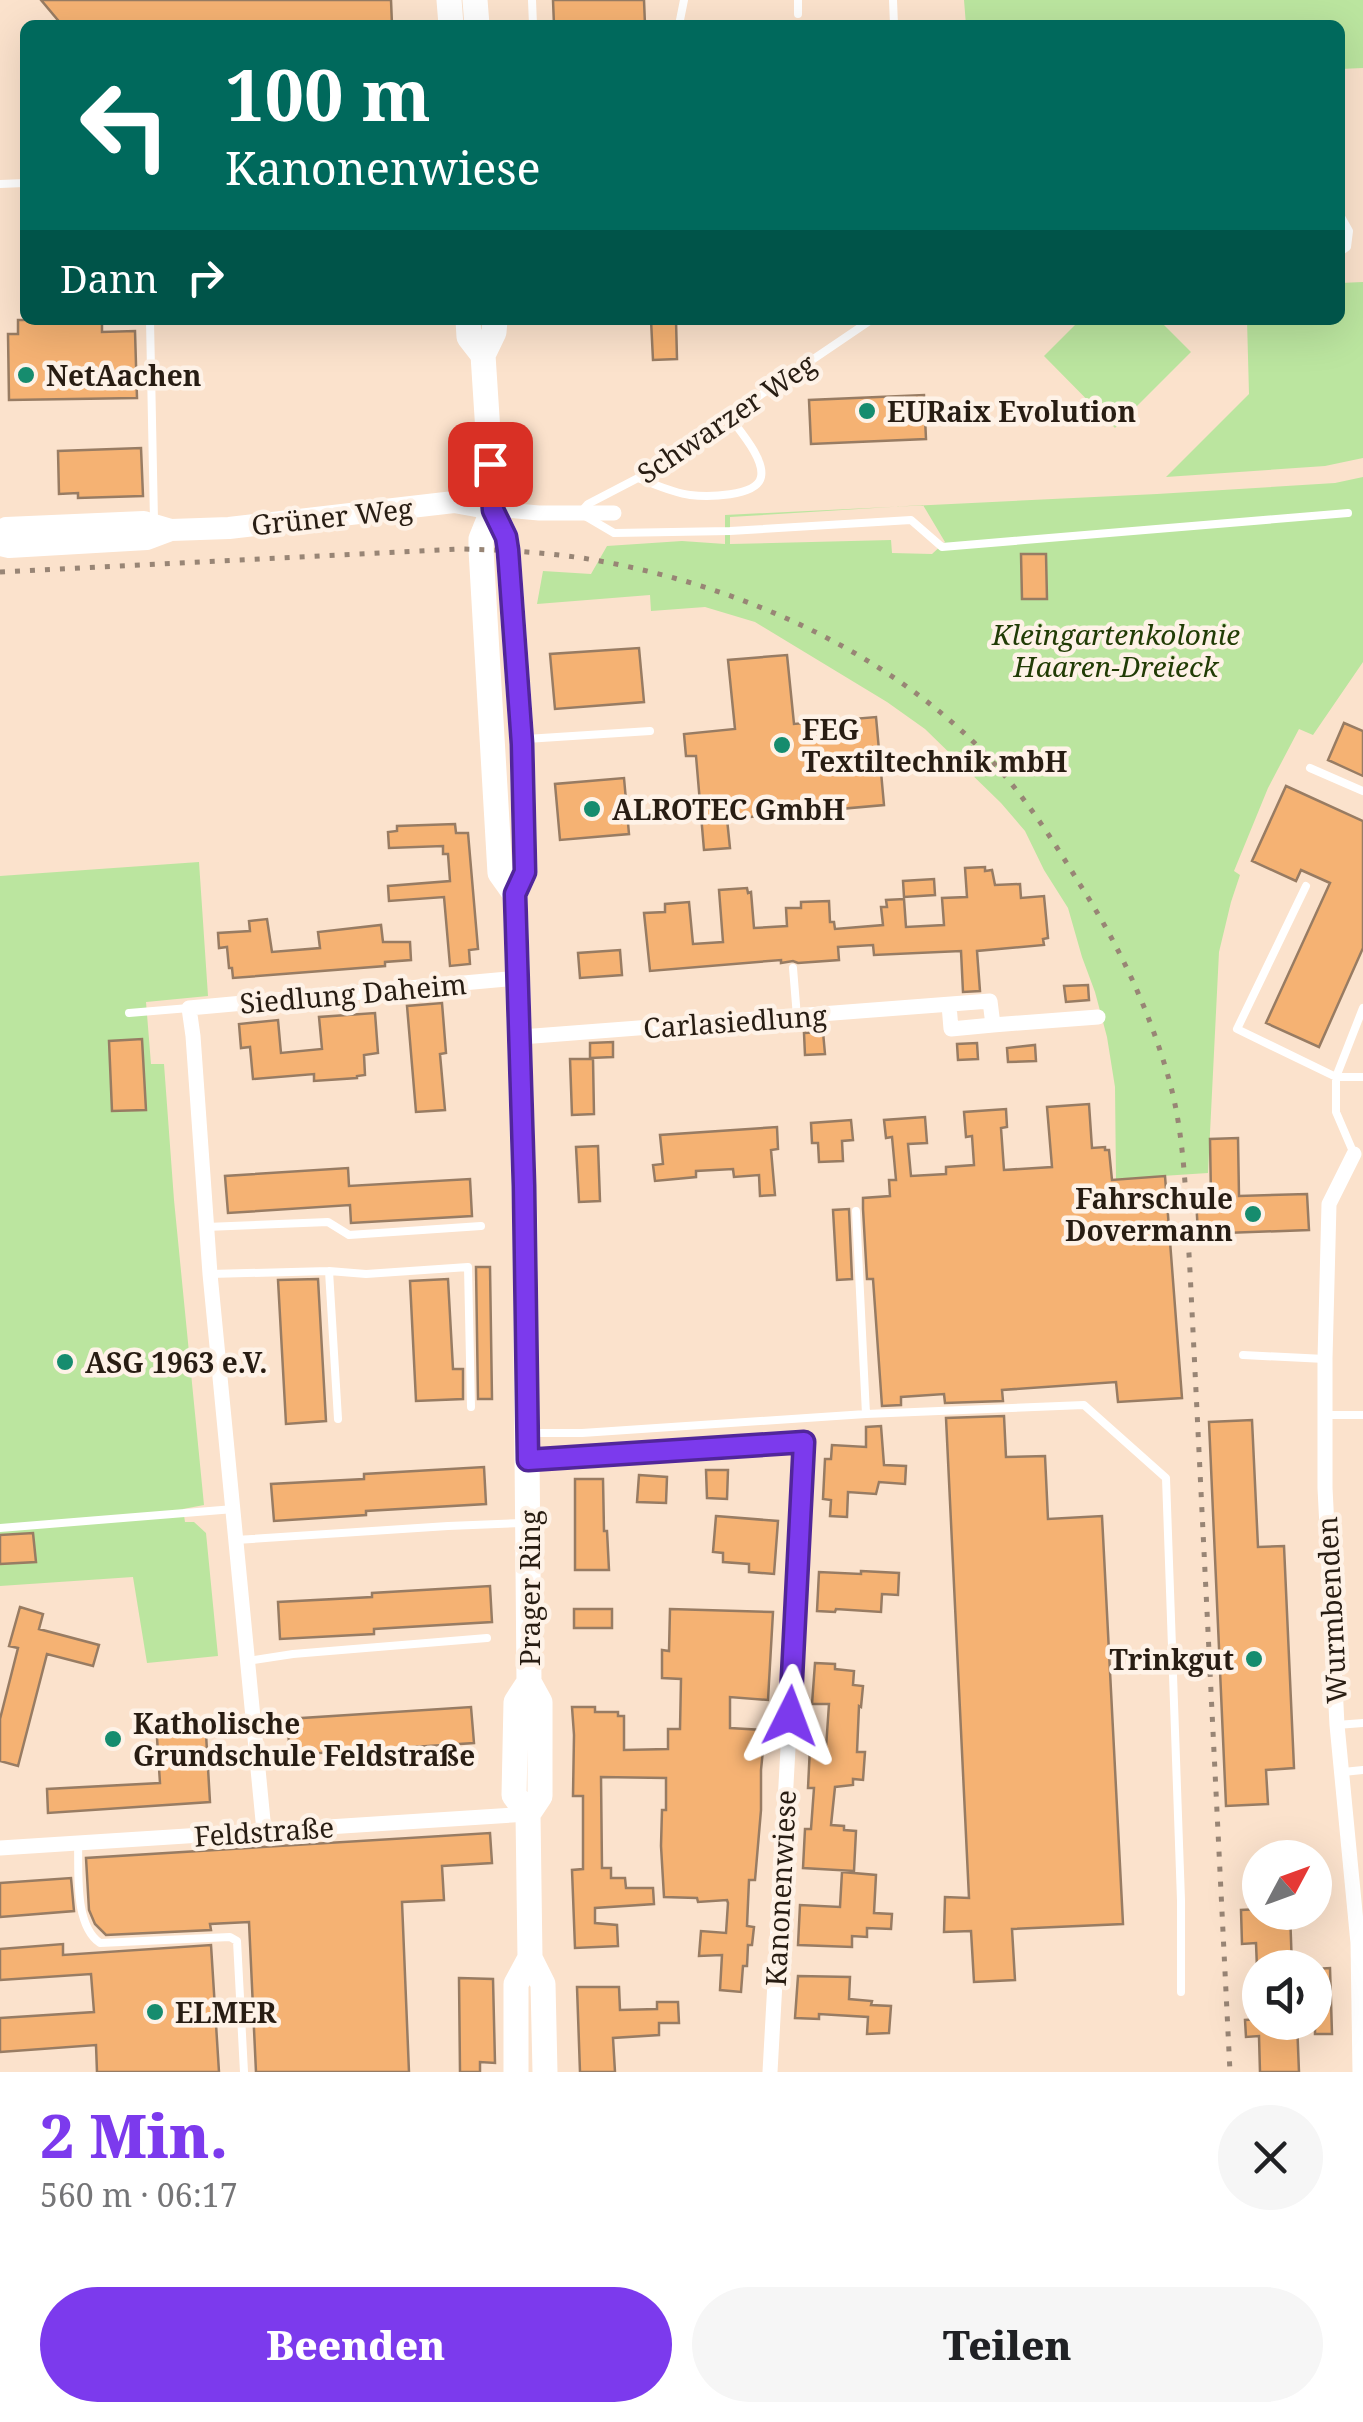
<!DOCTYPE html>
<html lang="de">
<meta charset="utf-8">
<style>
body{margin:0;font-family:"Noto Serif",serif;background:#f6f6f6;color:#202124;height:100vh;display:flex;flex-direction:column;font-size:38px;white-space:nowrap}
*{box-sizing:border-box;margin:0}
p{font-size:32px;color:#757577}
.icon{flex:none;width:55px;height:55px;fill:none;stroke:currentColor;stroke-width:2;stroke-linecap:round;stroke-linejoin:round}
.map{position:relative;height:2072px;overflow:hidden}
.details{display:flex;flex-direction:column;background:#fff;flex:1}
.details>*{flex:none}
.banner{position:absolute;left:20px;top:20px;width:1325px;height:305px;border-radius:15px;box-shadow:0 10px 40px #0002;background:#00695c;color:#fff;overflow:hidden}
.needle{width:65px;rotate:49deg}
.fabs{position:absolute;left:1242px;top:1840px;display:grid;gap:20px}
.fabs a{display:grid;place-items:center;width:90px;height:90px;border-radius:50%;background:#fff;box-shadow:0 10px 40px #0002;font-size:50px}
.pin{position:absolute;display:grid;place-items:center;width:85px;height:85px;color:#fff;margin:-42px;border-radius:20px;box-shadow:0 5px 15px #0006}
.me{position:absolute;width:110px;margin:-55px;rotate:3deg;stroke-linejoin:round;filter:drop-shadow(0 0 8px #0008)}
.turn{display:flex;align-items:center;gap:35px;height:210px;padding:0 40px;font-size:45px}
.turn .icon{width:130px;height:130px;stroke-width:2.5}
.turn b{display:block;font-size:70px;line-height:85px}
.then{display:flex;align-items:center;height:95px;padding:0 40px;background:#0003;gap:20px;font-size:38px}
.round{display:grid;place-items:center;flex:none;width:105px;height:105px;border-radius:52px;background:#f6f6f6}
.head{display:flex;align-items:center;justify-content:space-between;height:170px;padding:0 40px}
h1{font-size:60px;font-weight:800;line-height:75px;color:#7c3aed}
.primary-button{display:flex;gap:20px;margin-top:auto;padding:20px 40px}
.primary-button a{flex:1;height:115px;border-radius:60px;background:#7c3aed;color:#fff;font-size:40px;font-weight:800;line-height:115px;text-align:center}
.primary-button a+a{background:#f6f6f6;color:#202124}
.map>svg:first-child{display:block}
.green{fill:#bbe59f;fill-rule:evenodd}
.building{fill:#f5b273;stroke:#987c63;stroke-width:2.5}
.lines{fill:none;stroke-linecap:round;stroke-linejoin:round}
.lane{stroke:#fff;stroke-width:8}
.street{stroke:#fff;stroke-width:15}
.secondary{stroke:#fff;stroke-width:22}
.primary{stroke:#fff;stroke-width:25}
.rail{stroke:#988575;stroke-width:5;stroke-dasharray:5 10;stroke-linecap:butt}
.route-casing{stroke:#51269a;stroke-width:25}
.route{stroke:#7c3aed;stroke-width:18}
.poi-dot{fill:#168c6e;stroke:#fef2e7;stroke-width:4}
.labels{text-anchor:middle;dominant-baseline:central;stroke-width:9;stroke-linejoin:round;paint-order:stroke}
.poi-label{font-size:28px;font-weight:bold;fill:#281d13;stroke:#fef2e7;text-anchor:start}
.street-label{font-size:28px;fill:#281d13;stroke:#fef2e7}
.park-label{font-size:28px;font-style:italic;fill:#213c05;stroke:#fef2e7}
</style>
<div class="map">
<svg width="1363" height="2072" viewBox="0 0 1363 2072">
<rect width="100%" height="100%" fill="#fbe2cc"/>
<!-- green -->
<path class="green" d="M964,0H1363V68L1340,69V25H966Z
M1363,282V458L1325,466L1166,477L1249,394L1247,320H1340V283Z
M1080,320H1159L1191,352L1115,428L1044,356Z
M1363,477V662L1313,735L1299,729L1268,788L1234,871L1240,875L1231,902L1219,952L1208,1173L1116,1179L1115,1087L1107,1037L1095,992L1082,957L1068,908L1044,870L1025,831L1001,803L925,729L887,702L755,622L705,607L651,611L650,595L537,604L543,571L591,574L607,546L682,541L725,544V515L1157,494L1335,483ZM923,505L945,542L932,554L892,553L891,540L730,544V517Z
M199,862L208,996L146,1002L151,1064H164L174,1200L204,1505L183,1509L185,1522H194L206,1533L218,1656L147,1663L133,1577L0,1586V876Z"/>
<!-- building -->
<path class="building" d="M41,0H391L392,25H62Z
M553,0H644L645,25H554Z
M18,320H102V332L135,331L137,398L9,400L8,334H18Z
M651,320H676L677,359L653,360Z
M924,395L926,439L811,444L809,400Z
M141,448L143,496L78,498V493L59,494L58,451Z
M1021,554H1046L1047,599H1022Z
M639,648L644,702L555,709L550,654Z
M787,655L794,724L876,717L884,805L727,819L730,848L704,850L696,756H686L684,734L735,729L728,660Z
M1344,723L1363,731V776L1328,760Z
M624,778L629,834L560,840L555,784Z
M1286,786L1363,821V948L1319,1047L1266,1023L1330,883L1301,870L1296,881L1252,861Z
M455,824L456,833H468L478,949L469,950L470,964L450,966L444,897L389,901L388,886L450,881L448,854H443V846L389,848L388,832L397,831V826Z
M985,867V871L992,870L995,885L1020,884L1021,898L1044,896L1048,938L1043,939L1044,945L977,951L980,991L963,992L961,951L874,955L873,945L838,947L839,960L798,963L793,961L781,963V960L650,971L644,913L665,912V904L689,902L693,944L723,942L719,890L747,888L748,893L751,892L754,928L787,926L786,908H801V902L829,901L830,922H834L835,929L883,925L881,907H887L886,900L904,899L906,927L944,925L942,898L967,897L965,868Z
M934,879L935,895L904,897L903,881Z
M267,919L272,952L320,948L318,932L381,925L383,942H410L411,960L385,962V966L233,978L232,968H229L227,947L219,948L218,933L250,931L249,921Z
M620,950L622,975L580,978L578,953Z
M1088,985L1089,1000L1066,1002L1064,986Z
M442,1003L446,1053L440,1054L445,1110L416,1112L407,1006Z
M375,1013L378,1053L364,1055L365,1075L357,1076V1078L314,1081V1074L253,1079L250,1047L241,1048L239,1024L278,1020L281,1053L322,1049L319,1017Z
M823,1032L825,1054L805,1055L804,1033Z
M142,1039L146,1110L112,1111L109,1041Z
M613,1042V1057L590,1058V1043Z
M977,1043L978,1059L958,1060L957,1044Z
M1035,1045L1036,1061L1008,1062L1007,1048Z
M570,1059H593L594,1114L572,1115Z
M1089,1104L1092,1148L1105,1147V1150H1109L1112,1180L1165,1176L1182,1398L1118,1402L1116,1382L1002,1390L1003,1401L945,1403L944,1394L901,1397V1405L882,1406L873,1279H867L863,1209V1198L890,1196L889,1180H896L892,1137L886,1138L884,1120L925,1117L927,1143L908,1144L911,1176L946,1174V1167L974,1165L972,1136L966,1137L964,1112L1006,1109L1007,1127L1001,1128L1004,1170L1052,1167L1047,1107Z
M851,1120L853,1140L842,1141L843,1161L819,1162L818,1143H812L811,1123Z
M777,1127L778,1149L771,1150L775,1195L760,1196L759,1175L734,1177L733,1169L696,1171V1177L655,1181L653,1165L663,1164L660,1135Z
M1238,1138L1239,1196L1307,1194L1309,1230L1198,1234L1196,1198L1211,1197L1210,1139Z
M598,1146L600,1201L579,1202L576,1147Z
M348,1168L349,1186L470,1179L472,1216L351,1223L350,1205L228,1213L225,1176Z
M849,1209L852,1279L837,1280L833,1210Z
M476,1267H490L492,1399H478Z
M318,1279L326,1421L286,1424L278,1280Z
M448,1279L453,1369H463V1399L416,1401L410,1281Z
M1004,1416L1006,1457L1045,1456L1048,1519L1102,1516L1123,1924L1012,1929L1015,1980L974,1982L971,1931L944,1932L945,1897L969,1898L946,1418Z
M1252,1420L1258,1547L1284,1546L1294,1768L1266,1770L1268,1804L1226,1806L1209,1422Z
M881,1426L884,1465L906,1466L905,1484L879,1482L876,1494L848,1492L847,1517L830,1516L831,1500L823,1499L825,1459H831L832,1445L866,1447V1427Z
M484,1467L486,1504L366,1511V1515L274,1521L271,1484L364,1479V1474Z
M706,1470H728L727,1499L707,1498Z
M639,1475L667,1477L666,1503L637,1502Z
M575,1479H603L604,1531H607L609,1570H575Z
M716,1516L778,1521L774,1574L749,1572V1564L723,1562V1553L713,1552Z
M33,1533L36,1562L0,1564V1535Z
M861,1571L899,1573L898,1595L882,1594L881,1612L836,1609L835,1612L817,1611L819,1572L861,1574Z
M490,1586L492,1622L374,1629V1634L280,1639L278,1602L372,1597V1593Z
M20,1607L43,1614L39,1629L99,1645L93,1666L47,1654L18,1766L0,1761V1719L18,1648L9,1646Z
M574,1609H612V1628H574Z
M670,1609L773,1612L768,1700L730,1697V1728L765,1730L761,1770V1810L755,1880H749L747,1926L754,1927L752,1945H748L747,1966H743L741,1992L720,1990L722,1955L699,1956L701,1931L726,1933L728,1903L727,1900L698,1902L697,1898L664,1897L661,1846L662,1810H666V1778L601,1777L602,1868H611V1878H625L626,1888H653L654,1904L595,1908V1923L617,1925L618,1946L575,1948L572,1870L583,1869V1796H573L574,1735L572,1707H595V1712H618V1716H624V1750L668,1749V1729H680L681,1679L662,1678V1650L669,1651Z
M815,1663L835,1664V1669L854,1671L853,1685L863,1686L861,1707L859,1706L857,1752H865L863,1780L853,1779V1785L835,1787L831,1825L844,1826V1830L856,1831L854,1871L803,1868L805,1829H811L814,1788H808L810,1747L826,1748L829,1704H812Z
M471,1707L474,1743L290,1755L287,1719Z
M211,1719L212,1733L206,1734L210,1802L48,1813L47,1789L160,1783L156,1723Z
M490,1833L492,1863L442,1866L444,1900L402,1902L409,2072H256L249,1922L210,1924L211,1930L106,1935L95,1924L89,1910L86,1858Z
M842,1872L876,1875L874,1913L892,1914L891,1929L867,1928V1937L852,1936V1947L798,1945L800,1905L840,1907Z
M71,1878L74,1911L0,1917V1883Z
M1260,1909V1912H1290L1292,1968H1257L1256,1943L1242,1944L1241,1910Z
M63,1944V1955L211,1945L219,2072H97L96,2045L0,2052V2018L94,2012L91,1974L0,1980V1949Z
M1330,1968L1332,2034H1315V1969Z
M798,1976L850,1977L849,1999L872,2001L871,2005L891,2006L889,2033L867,2034L868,2017L819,2014V2019L795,2018Z
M459,1978L493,1979L495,2063L480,2062V2072H460Z
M577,1987H619L620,2010L657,2009V2002H678L679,2023H659V2035L613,2038L615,2072H580Z
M1260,2019V2022H1297L1299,2072H1260L1259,2036L1246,2037L1245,2020Z"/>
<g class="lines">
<!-- lane -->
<path class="lane" d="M532,0L533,25
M798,0V14
M893,0L894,25
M679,25L684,0
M0,184L25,183
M1340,215L1349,231L1347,247L1340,252
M125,320V321
M150,320L154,521
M554,320H563
M871,320L638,478L588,504L580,513L614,533L730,531L911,520L942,547L1348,513
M638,478C654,484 673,493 690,495C706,497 757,497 761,477C765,459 739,430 729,416
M526,739L650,731
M1310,768L1363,791
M1306,886L1237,1029L1336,1077H1363
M793,968L797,1017
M129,1013L189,1008
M1354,1154L1336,1112V1077L1363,1008
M856,1211L866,1414
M206,1227L328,1222L349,1235L481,1226
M329,1271L338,1419
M210,1274L329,1271L366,1274L468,1267L471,1407
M1243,1355L1325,1359
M1326,1415H1363
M533,1433H582L866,1414L1084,1405L1166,1478L1181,1900V1992
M0,1528L234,1509
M236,1540L448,1526L521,1523
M248,1661L293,1654L487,1638
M1337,1725L1363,1723
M1343,1772L1363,1770
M78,1844C79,1873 74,1925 100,1943L230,1937L237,1941L244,2072"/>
<!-- street -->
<path class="street" d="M493,509L539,513H614
M949,1005L951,1029L993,1025
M521,1037L990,1001L993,1025L1098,1017
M1354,1154L1329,1204L1325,1359V1488L1337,1725L1358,1943L1360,2072
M528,1460L805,1443L770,2072
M264,1831L210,1274L193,1036L189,1008L518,978
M0,1848L528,1814"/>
<!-- secondary -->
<path class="secondary" d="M0,531L6,528L144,522L171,530
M0,545L9,547L147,539L171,530L229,528L454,502L493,509"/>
<!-- primary -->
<path class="primary" d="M449,0L451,25
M475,0L477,25
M468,320L469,337L483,355
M495,320L494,332L483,355L493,509L506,537L508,550L522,743L525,872L515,894L525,1224L529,1682L540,1702V1796L528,1814L530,1958L543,1984L545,2072
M493,509L481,539V550L500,873L515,894
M528,1814L514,1795L516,1702L529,1682
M516,2072V1984L530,1958"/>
<!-- rail -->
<path class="rail" d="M0,572L461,549C501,550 542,552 582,558C729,581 888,649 991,760C1025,797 1053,840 1079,883C1119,945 1150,1011 1170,1083C1186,1143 1186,1209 1190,1271L1230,2072"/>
</g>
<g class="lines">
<defs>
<path id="route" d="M490,464L493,510L506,537L508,550L522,744L525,872L515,894L524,1186L528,1460L804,1442L790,1716"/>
</defs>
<!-- route casing -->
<use href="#route" class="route-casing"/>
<!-- route -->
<use href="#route" class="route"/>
</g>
<!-- markers -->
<g class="poi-dot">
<circle cx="26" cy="375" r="10"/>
<circle cx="867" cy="411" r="10"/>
<circle cx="782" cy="745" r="10"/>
<circle cx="592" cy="809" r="10"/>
<circle cx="1253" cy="1214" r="10"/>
<circle cx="65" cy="1362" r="10"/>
<circle cx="1254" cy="1659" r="10"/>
<circle cx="113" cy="1739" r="10"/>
<circle cx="155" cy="2012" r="10"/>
</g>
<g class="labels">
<!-- poi labels -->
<g class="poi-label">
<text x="46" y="375">NetAachen</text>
<text x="887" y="411">EURaix Evolution</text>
<text x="802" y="729">FEG<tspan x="802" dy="32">Textiltechnik mbH</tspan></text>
<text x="612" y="809">ALROTEC GmbH</text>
<text x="1233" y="1198" text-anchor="end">Fahrschule<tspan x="1233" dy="32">Dovermann</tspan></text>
<text x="85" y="1362">ASG 1963 e.V.</text>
<text x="1234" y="1659" text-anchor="end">Trinkgut</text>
<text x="133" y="1723">Katholische<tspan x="133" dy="32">Grundschule Feldstraße</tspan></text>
<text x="175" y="2012">ELMER</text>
</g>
<!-- street labels -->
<g class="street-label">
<text transform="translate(726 418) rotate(-34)">Schwarzer Weg</text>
<text transform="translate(332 516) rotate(-6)">Grüner Weg</text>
<text transform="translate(353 993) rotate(-5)">Siedlung Daheim</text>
<text transform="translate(735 1021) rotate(-4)">Carlasiedlung</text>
<text transform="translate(529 1588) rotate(-90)">Prager Ring</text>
<text transform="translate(1331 1610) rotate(-93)">Wurmbenden</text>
<text transform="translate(264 1831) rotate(-4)">Feldstraße</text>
<text transform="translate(780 1888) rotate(-87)">Kanonenwiese</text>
</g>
<!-- park labels -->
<g class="park-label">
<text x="1116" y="634">Kleingartenkolonie<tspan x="1116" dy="32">Haaren-Dreieck</tspan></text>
</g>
</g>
</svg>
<div class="fabs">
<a><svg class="needle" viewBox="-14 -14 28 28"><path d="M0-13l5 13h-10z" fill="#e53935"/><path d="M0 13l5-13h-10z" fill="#757577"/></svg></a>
<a><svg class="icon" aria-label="sound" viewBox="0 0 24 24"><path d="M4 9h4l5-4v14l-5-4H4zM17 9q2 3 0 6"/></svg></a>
</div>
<div class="pin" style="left:490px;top:464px;background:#d93025"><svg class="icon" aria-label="arrive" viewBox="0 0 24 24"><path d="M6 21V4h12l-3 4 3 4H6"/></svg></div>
<svg class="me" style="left:790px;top:1716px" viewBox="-20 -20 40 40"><path d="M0-17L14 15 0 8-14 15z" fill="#7c3aed" stroke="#fff" stroke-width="4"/></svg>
<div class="banner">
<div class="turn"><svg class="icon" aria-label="left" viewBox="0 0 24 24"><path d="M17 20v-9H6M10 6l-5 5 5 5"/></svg><div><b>100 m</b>Kanonenwiese</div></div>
<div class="then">Dann<svg class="icon" aria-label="right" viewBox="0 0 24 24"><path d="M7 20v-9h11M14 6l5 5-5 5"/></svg></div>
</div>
</div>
<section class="details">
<div class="head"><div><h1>2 Min.</h1><p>560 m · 06:17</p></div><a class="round"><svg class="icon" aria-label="close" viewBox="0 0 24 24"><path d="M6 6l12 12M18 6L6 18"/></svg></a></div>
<div class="primary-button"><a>Beenden</a><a>Teilen</a></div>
</section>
